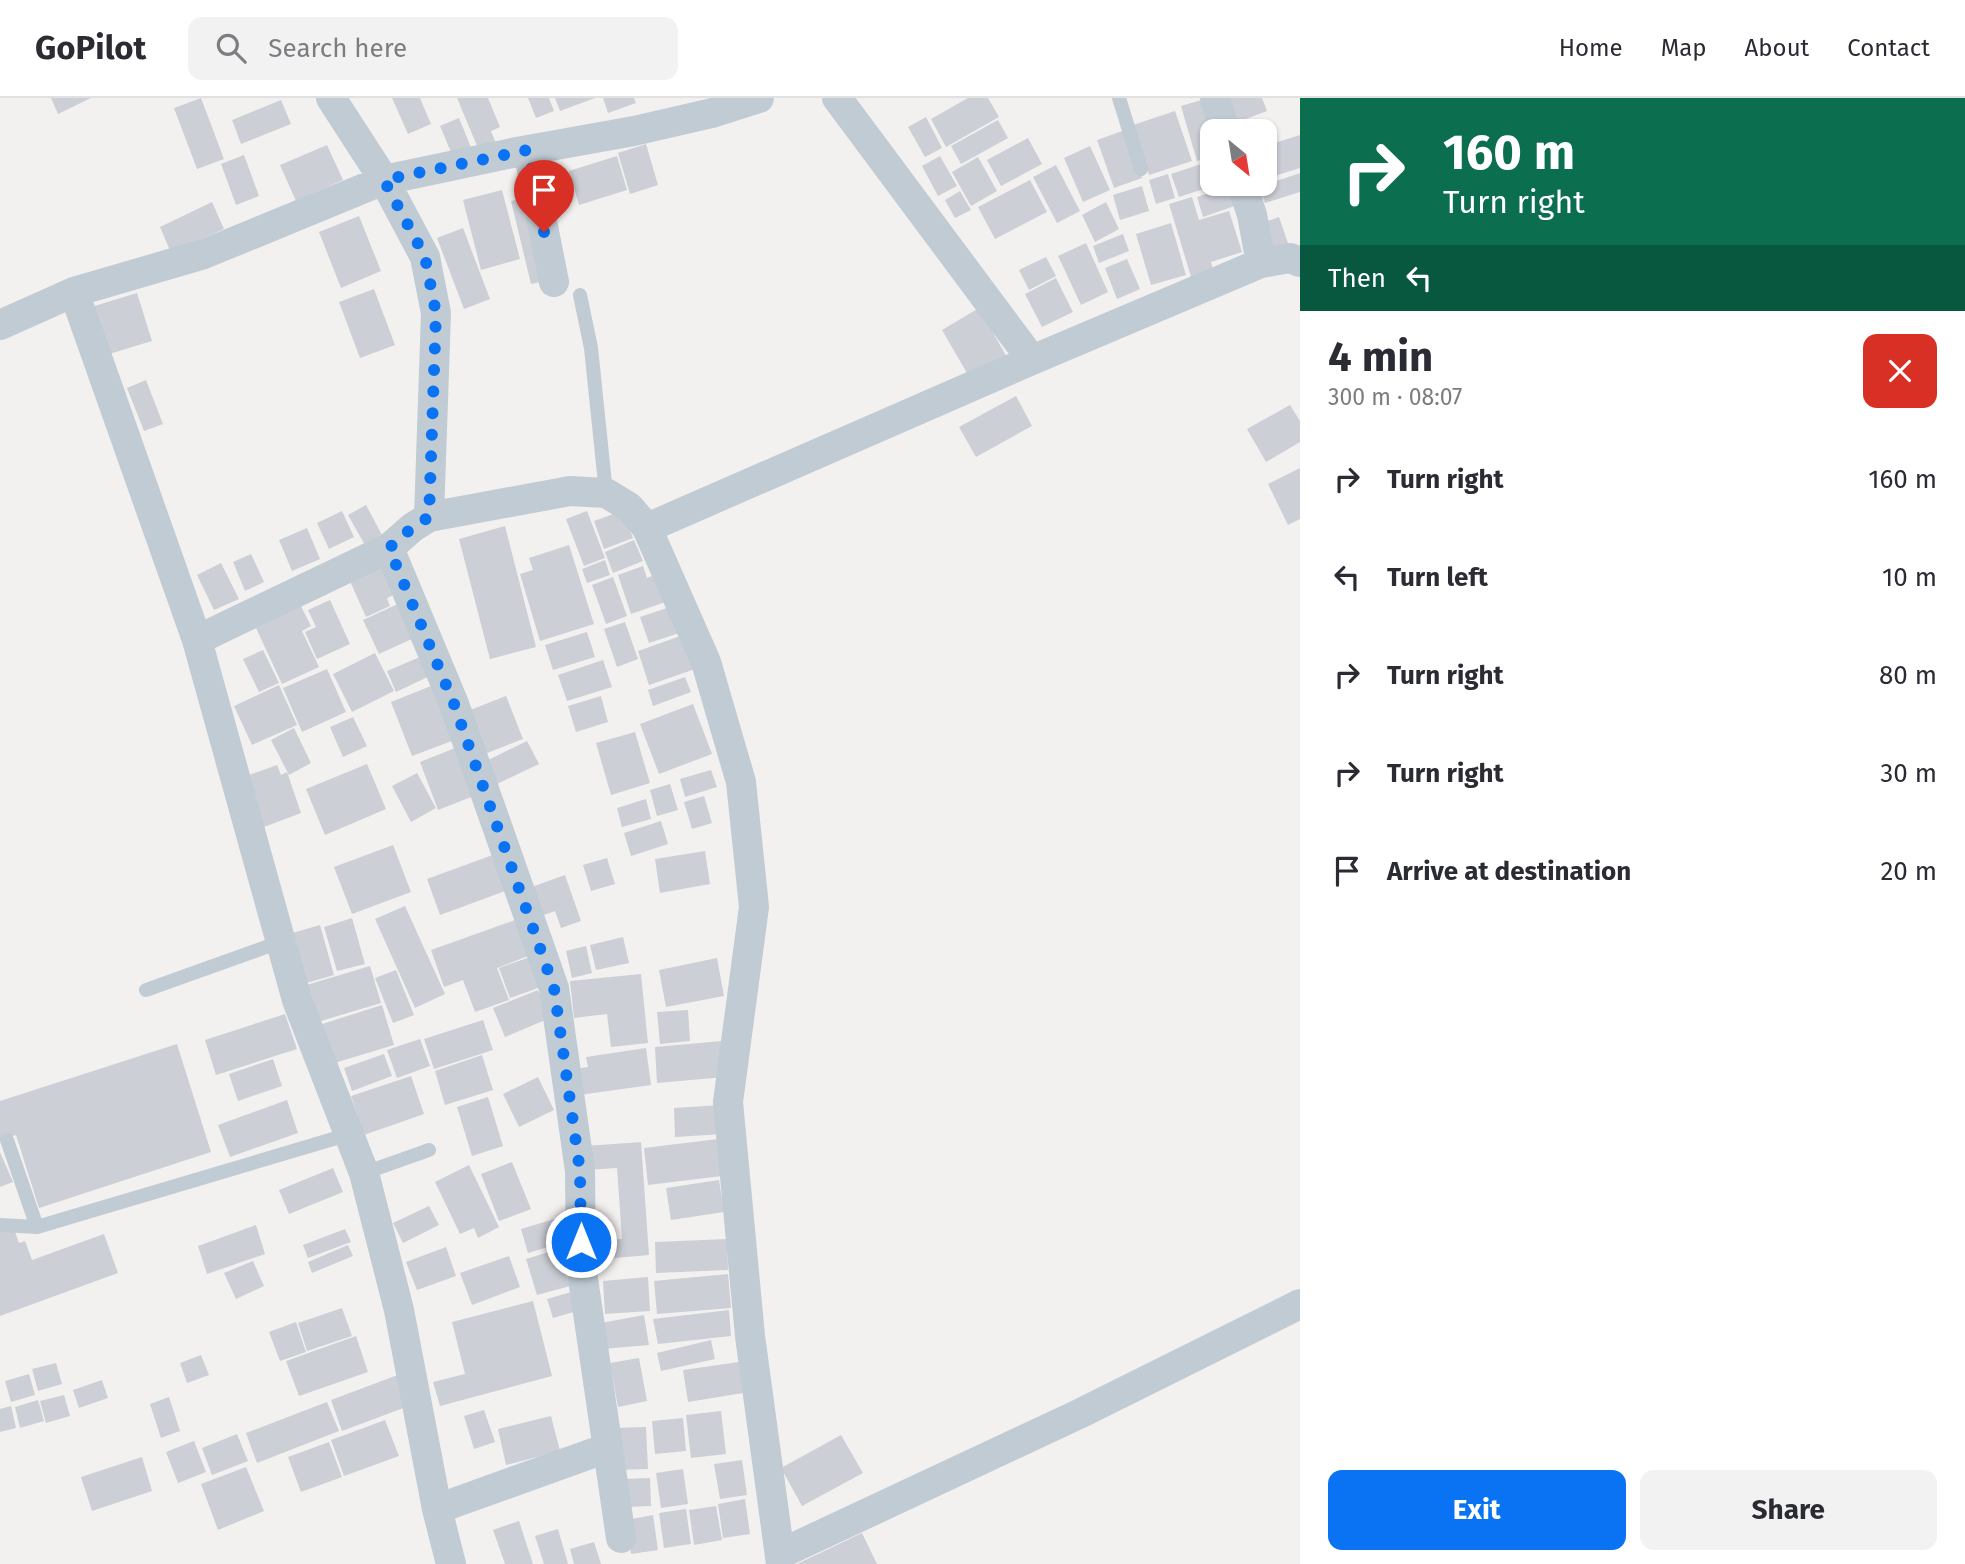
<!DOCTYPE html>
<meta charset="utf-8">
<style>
body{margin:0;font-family:"Fira Sans",sans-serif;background:#f2f2f3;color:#2b2b33;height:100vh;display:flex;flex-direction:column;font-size:26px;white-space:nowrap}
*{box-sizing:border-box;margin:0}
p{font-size:23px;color:#7c7c81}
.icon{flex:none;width:38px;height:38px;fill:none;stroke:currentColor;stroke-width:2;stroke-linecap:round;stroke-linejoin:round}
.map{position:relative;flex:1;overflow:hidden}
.side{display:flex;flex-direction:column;background:#fff;width:665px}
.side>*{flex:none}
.top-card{background:#0b6e4f;color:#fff;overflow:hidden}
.needle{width:46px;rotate:150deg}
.buttons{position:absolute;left:1200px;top:21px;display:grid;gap:14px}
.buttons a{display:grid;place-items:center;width:77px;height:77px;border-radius:14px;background:#fff;box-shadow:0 2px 5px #0004;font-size:35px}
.pin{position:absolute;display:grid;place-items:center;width:60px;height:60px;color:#fff;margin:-72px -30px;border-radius:50% 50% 50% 0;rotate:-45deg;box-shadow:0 0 7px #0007}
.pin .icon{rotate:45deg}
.me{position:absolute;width:77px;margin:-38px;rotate:0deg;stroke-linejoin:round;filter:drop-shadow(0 0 5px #0008)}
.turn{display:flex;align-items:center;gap:24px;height:147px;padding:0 28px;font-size:32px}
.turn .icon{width:91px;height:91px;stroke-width:2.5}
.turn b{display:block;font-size:49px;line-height:60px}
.then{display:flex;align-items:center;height:66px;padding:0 28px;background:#0003;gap:14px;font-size:26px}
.round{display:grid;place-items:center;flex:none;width:74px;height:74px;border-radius:14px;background:#f2f2f3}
.summary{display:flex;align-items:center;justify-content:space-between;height:119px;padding:0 28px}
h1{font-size:42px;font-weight:700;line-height:52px}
.cta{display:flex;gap:14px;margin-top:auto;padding:14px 28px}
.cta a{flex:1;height:80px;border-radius:14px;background:#0973f4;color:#fff;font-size:28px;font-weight:700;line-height:80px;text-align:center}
.cta a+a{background:#f2f2f3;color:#2b2b33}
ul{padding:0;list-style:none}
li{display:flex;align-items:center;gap:21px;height:98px;padding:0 28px}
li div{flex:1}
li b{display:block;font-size:26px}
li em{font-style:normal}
header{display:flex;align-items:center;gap:42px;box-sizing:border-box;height:98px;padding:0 35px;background:#fff;border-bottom:2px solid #e1e1e2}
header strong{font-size:33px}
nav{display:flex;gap:38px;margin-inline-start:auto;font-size:24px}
.search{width:490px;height:63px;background:#f2f2f3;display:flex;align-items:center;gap:18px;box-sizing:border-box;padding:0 24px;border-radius:14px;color:#7c7c81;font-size:26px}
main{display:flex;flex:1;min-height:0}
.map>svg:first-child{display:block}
.building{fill:#cccfd6}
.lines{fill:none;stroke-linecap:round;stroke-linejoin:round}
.service{stroke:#c0cbd3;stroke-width:14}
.minor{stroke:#c0cbd3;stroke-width:30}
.route{stroke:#0973f4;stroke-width:12;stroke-dasharray:0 21.6}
</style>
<header>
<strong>GoPilot</strong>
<div class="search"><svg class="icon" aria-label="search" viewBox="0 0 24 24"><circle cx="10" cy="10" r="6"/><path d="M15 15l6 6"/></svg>Search here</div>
<nav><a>Home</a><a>Map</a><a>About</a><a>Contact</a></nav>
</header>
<main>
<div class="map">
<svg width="1300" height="1466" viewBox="0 0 1300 1466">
<rect width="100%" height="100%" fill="#f3f0f0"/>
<!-- building -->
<path class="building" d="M51,0H91L58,16Z
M201,0L224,61L197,71L174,10Z
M392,0H420L431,26L408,36Z
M457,0H488L500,29L491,33L497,48L480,55Z
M528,0H549L554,13L536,20Z
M555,0H595L560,13Z
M603,0H634L636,5L608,15Z
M968,0H988L999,19L946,49L931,21Z
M1208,0L1213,33V58L1197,63L1181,8Z
M1217,0H1262L1267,13L1227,28Z
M281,2L291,26L241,46L232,22Z
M1175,13L1192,63L1149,77L1133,27Z
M926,19L942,50L925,59L908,29Z
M459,20L475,59L456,66L440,28Z
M998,22L1008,40L961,66L951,48Z
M1125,32L1142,80L1114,90L1097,42Z
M1300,37V70L1265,81V48Z
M1028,40L1042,66L1001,88L987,62Z
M646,46L658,87L630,96L618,55Z
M327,47L343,82L296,103L280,67Z
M1090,48L1110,92L1083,104L1064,60Z
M244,57L259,98L236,107L221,66Z
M617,58L627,92L579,107L569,73Z
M940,58L957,88L938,98L922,68Z
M978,59L997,93L971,108L952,74Z
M1213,62V88L1179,99L1171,76Z
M1056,67L1080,113L1057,125L1033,79Z
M1300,75V94L1265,105L1259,89Z
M1168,76L1175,100L1156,106L1149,82Z
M1030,82L1047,114L995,141L978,109Z
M1237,86L1243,105L1203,119L1197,99Z
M1142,88L1149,113L1120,122L1113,97Z
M502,92L520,161L481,172L463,102Z
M960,93L971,112L955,120L945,102Z
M529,99L549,182L531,186L511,103Z
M1192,99L1199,122L1229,113L1242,154L1211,164L1214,175L1192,182L1169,106Z
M212,104L224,131L171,155L160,129Z
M1106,104L1119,131L1095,144L1082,117Z
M359,118L381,173L341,190L319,134Z
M1279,119L1289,148L1266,156L1256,127Z
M1171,125L1186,177L1151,187L1136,136Z
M463,130L490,201L464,211L437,140Z
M1123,136L1129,153L1099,165L1093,148Z
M1086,145L1108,194L1081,207L1058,158Z
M1046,159L1056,178L1029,192L1019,172Z
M1127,161L1140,191L1117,201L1105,170Z
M1056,180L1073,214L1042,229L1025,196Z
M374,191L395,247L360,260L339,204Z
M137,195L152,243L106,257L91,209Z
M979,210L1008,261L971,282L942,232Z
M146,282L163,326L144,333L127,290Z
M1016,298L1032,328L976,359L959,329Z
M1290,307L1300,323V344L1266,364L1247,331Z
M1300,370V421L1288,427L1268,386Z
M366,407L382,437L365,447L348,417Z
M342,413L354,439L329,451L317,425Z
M587,413L605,460L584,468L566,421Z
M622,413L633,440L604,451L594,423Z
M505,428L536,549L490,561L459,441Z
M307,430L320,461L292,473L279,442Z
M634,442L643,463L613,475L605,454Z
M569,447L594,526L540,543L520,476L533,472L529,460Z
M251,456L264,484L245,493L233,464Z
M605,462L610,477L587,485L582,471Z
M221,465L239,501L214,512L197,477Z
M383,466L396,496L387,500L390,508L366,519L349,481Z
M643,468L647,480L662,474L671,502L631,516L618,477Z
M613,479L627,518L606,526L592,487Z
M330,502L350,546L317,561L305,534L316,529L308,512Z
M400,505L416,539L379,556L363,522Z
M676,507L685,533L649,545L640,519Z
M301,508L311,528L302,533L319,569L282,586L256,530Z
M625,524L638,561L617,569L604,531Z
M587,534L595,559L553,572L545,547Z
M689,535L701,569L649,587L638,553Z
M263,552L279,585L259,594L243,561Z
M375,555L394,593L352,614L333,576Z
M427,556L436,575L396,594L387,573Z
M603,562L612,589L567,603L558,577Z
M327,571L346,614L302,634L283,590Z
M685,579L691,594L653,608L648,592Z
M436,586L457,641L412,658L391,604Z
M279,587L297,627L252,647L234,608Z
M506,598L523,641L482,657L465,614Z
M601,598L608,624L576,634L568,608Z
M693,606L712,656L659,676L640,626Z
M353,619L367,648L343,659L330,629Z
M294,630L311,665L289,677L271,642Z
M635,634L650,685L611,697L596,645Z
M527,643L539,666L495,687L484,664Z
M460,648L479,696L438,712L420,664Z
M367,666L386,711L325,737L306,691Z
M277,667L281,677L287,674L301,715L264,729L246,678Z
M711,672L717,689L685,699L680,681Z
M417,675L436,710L411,724L392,688Z
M670,686L678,712L657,718L650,692Z
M704,698L712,725L692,731L684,704Z
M646,701L651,721L622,729L617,710Z
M661,723L668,746L631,758L624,735Z
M393,747L411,794L352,816L334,769Z
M705,753L710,786L660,795L655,761Z
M498,755L511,791L440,817L427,781Z
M607,760L615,786L591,793L583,767Z
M565,777L581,823L561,830L555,813L536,820L526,791Z
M405,808L445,896L415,910L375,821Z
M352,820L365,866L337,873L324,829Z
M515,822L528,858L497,870L509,902L475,914L463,882L444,889L431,852Z
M320,827L334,877L303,886L289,836Z
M623,839L629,865L596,872L590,847Z
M586,848L592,875L572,880L566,853Z
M530,859L541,889L510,900L499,870Z
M717,860L724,898L666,909L659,872Z
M370,868L381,905L311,926L300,889Z
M396,872L414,917L393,925L375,880Z
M641,876L648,945L611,949L607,916L574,920L570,883Z
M538,892L550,920L505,939L493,910Z
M382,907L394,947L331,966L319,927Z
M688,912L690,943L660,946L657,914Z
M285,916L297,951L216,977L205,942Z
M483,922L493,952L434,971L424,941Z
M420,941L430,968L397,980L387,952Z
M722,943L725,979L657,985L655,949Z
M177,946L211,1054L39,1110L16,1037L0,1042V1003Z
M646,950L651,987L579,997L575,971L588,969L586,959Z
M384,956L392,978L352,993L344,970Z
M482,957L493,992L445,1007L435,973Z
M273,961L282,988L238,1003L229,976Z
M411,978L424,1016L364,1037L351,998Z
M538,979L554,1012L519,1029L503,996Z
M488,999L503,1048L472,1058L457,1009Z
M287,1002L298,1035L230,1059L218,1027Z
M721,1007L723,1036L675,1039L674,1010Z
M718,1041L722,1078L648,1087L644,1050Z
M641,1044L649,1157L594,1162L593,1143L622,1141L617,1070L587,1072L585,1048Z
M0,1054L13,1084L0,1089Z
M512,1064L531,1111L499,1123L481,1076Z
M469,1067L499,1129L478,1140L474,1130L460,1136L435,1084Z
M333,1070L343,1094L289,1116L279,1092Z
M719,1082L724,1114L671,1122L666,1090Z
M429,1108L439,1127L403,1145L393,1125Z
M564,1118L571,1142L528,1155L521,1131Z
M256,1127L265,1156L207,1176L198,1148Z
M13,1128L19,1145L25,1143L32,1162L104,1136L118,1175L0,1218V1133Z
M345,1131L351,1144L308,1160L303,1147Z
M727,1141L728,1172L656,1175L655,1144Z
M348,1147L353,1158L312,1175L308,1164Z
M446,1149L456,1178L417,1192L406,1164Z
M559,1151L570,1188L537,1197L526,1161Z
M509,1158L520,1189L472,1207L460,1175Z
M253,1163L264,1188L236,1201L224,1175Z
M728,1176L731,1210L657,1216L654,1183Z
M648,1179L650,1213L605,1216L603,1183Z
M571,1194L577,1213L553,1220L547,1201Z
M533,1203L552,1278L440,1308L433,1284L465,1276L452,1224Z
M342,1210L352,1238L307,1253L298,1225Z
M729,1212L731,1238L658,1246L653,1221Z
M644,1217L649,1247L603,1251L601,1225Z
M296,1224L306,1254L280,1263L269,1234Z
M356,1238L368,1274L299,1298L286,1263Z
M711,1242L715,1261L661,1273L657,1255Z
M201,1257L209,1277L187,1285L180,1265Z
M639,1260L647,1303L618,1309L610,1265Z
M739,1264L743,1295L688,1304L683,1272Z
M56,1265L62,1286L38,1293L32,1271Z
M403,1275L414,1306L342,1333L331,1302Z
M29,1276L35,1297L11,1304L5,1283Z
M102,1282L108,1300L79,1310L73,1292Z
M64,1297L70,1318L46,1325L40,1303Z
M169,1299L180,1333L161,1340L150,1306Z
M38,1302L44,1323L20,1330L15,1309Z
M327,1304L339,1333L257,1365L246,1335Z
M11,1308L16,1330L0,1334V1311Z
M484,1312L495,1344L474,1351L464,1318Z
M721,1313L726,1356L691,1360L686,1317Z
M551,1318L560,1353L506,1367L498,1331Z
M683,1320L686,1353L655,1356L652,1323Z
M385,1322L399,1358L344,1378L331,1342Z
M646,1329L648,1371L615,1372L613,1330Z
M237,1336L248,1363L212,1377L202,1350Z
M841,1337L863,1375L802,1408L781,1370Z
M194,1343L206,1374L178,1385L166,1354Z
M329,1344L342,1379L301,1394L288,1359Z
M142,1359L152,1393L92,1413L81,1379Z
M742,1362L747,1397L720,1401L714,1366Z
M246,1369L264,1413L218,1432L201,1386Z
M683,1371L688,1406L661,1410L656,1375Z
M650,1380L651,1408L625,1409L620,1381Z
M745,1401L750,1436L723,1440L718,1406Z
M716,1408L722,1442L694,1447L689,1412Z
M686,1411L691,1446L664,1450L659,1415Z
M653,1417L658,1452L631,1456L626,1422Z
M519,1423L533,1466H505L493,1432Z
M558,1431L568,1466H544L535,1438Z
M862,1435L877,1466H797Z
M594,1444L601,1466H574L570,1451Z"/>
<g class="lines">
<!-- service -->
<path class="service" d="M1119,0L1141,71
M580,197L591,250L606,395
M146,892L280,844
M7,1042L37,1129
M364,1075L429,1052
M0,1127L37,1129L350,1036"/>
<!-- minor -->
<path class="minor" d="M331,0L384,82L425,159L436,215L429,419
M837,0L1032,262
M1215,0L1225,33
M528,52L554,184
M1242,86L1252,117L1261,165
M74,194L197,542L297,902L364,1075L399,1212L437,1411L451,1466
M0,227L74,194L204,156L384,82L517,54L634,33L712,15L759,0
M647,430L1032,262L1261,165L1290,160L1300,164
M197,542L389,450
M437,1411L607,1350
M621,1440L581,1167L580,1073L554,890L454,606L389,450L413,429L429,419L570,393L606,395L629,409L647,430L706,564L741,684L754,809L728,1004L750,1238L781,1466
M780,1456L1079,1316L1300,1206"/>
</g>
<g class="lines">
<!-- route -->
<path class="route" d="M544,134L528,52L384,82L425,159L436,215L429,419L413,429L389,450L454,606L554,890L580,1073L581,1144"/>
</g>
</svg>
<div class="buttons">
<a><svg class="needle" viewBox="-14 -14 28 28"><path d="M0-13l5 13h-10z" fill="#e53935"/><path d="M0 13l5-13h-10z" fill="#7c7c81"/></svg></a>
</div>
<div class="pin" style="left:544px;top:134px;background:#d93025"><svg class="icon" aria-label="arrive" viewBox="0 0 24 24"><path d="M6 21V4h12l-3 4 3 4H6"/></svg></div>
<svg class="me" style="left:581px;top:1144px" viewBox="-20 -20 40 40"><circle r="17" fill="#0973f4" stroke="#fff" stroke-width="3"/><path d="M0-11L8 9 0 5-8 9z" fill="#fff"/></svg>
</div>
<section class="side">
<div class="top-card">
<div class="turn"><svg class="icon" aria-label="right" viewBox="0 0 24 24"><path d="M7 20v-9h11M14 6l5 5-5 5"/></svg><div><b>160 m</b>Turn right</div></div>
<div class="then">Then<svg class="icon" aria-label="left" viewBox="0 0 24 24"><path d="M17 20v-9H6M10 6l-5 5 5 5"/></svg></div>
</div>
<div class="summary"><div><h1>4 min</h1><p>300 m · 08:07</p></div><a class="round" style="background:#d93025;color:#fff"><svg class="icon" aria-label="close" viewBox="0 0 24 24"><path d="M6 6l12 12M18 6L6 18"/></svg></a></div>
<ul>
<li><svg class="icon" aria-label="right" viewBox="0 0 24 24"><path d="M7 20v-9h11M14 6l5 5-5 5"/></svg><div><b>Turn right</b></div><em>160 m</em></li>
<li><svg class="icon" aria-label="left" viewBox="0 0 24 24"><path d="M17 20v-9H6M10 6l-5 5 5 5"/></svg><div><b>Turn left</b></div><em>10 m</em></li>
<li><svg class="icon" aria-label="right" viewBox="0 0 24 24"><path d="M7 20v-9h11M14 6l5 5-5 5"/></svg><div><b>Turn right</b></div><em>80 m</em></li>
<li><svg class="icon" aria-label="right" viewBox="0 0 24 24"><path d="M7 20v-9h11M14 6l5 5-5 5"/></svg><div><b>Turn right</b></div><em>30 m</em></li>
<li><svg class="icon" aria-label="arrive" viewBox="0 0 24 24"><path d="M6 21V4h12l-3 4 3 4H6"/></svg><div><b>Arrive at destination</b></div><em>20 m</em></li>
</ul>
<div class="cta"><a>Exit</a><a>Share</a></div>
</section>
</main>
